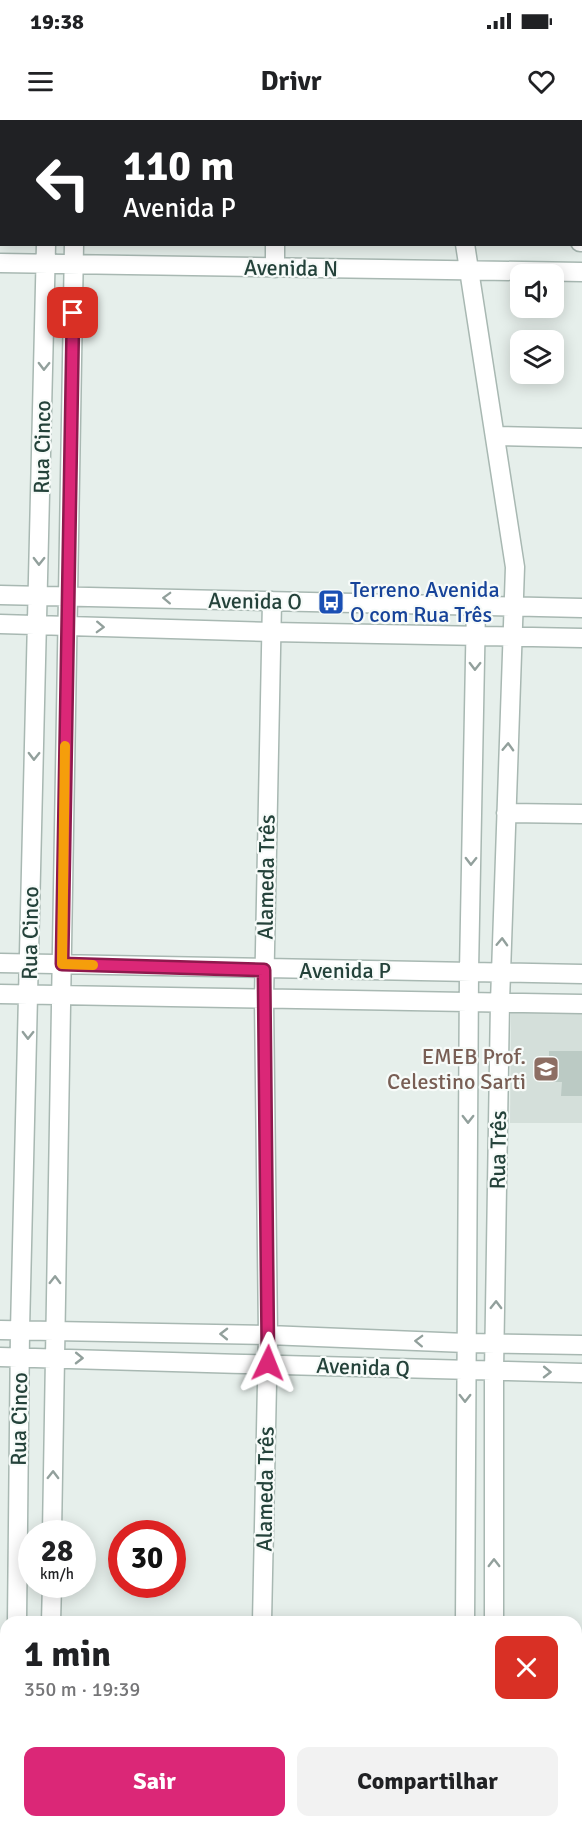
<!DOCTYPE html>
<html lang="pt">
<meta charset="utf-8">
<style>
body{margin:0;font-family:Signika,sans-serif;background:#f2f2f2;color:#202124;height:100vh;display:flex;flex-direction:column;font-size:22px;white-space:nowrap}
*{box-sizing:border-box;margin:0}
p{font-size:20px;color:#757577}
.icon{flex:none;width:33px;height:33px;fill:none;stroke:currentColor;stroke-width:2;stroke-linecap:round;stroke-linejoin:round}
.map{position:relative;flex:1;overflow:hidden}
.details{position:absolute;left:0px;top:1496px;width:582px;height:212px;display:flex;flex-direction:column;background:#fff;border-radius:18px 18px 0 0;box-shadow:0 3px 15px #0003}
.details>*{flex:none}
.hud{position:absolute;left:0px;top:0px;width:582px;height:126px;box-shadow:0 3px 15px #0003;background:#202124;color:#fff;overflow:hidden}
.controls{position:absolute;left:510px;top:144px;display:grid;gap:12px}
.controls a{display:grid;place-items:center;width:54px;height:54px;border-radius:12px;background:#fff;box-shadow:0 3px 15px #0003;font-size:30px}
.speed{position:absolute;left:18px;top:1400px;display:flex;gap:12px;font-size:30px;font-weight:700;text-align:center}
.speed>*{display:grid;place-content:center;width:78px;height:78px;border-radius:50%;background:#fff;box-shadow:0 3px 15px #0003;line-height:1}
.speed small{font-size:15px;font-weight:400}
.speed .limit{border:9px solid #d22;background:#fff;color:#111}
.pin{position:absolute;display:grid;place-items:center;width:51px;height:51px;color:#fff;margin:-26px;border-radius:12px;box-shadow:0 3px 9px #0006}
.me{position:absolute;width:66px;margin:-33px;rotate:2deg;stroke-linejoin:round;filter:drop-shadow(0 0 4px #0008)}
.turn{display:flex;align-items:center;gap:21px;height:126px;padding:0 24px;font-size:27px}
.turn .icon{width:78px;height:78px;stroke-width:2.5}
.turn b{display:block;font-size:42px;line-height:51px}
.round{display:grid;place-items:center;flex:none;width:63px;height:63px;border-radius:12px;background:#f2f2f2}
.head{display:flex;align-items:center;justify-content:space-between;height:102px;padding:0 24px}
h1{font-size:36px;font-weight:700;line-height:45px}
.primary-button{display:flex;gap:12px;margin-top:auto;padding:12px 24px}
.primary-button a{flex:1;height:69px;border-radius:12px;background:#db2777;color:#fff;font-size:24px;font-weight:700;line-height:69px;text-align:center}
.primary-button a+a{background:#f2f2f2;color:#202124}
.status{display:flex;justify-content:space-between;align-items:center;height:42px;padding:0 30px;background:#fff;direction:ltr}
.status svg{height:16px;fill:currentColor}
header{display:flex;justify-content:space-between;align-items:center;height:78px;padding:0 24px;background:#fff;font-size:27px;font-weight:700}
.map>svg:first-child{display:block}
.built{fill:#d4dfda}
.building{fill:#bbcac4}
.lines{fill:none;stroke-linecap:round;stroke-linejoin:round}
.minor-casing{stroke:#a8b8b2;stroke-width:21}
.path{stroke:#86b3a5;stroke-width:4;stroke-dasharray:3 4.5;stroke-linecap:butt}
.minor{stroke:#fff;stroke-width:18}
.oneway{stroke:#92a09c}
.route-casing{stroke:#8e194d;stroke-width:15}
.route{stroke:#db2777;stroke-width:10}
.slow{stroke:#f59e0b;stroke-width:10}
.labels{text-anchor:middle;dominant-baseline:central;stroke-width:4.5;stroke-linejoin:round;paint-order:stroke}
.street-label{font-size:22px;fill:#24423a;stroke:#f7fbf9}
.transit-label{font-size:22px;fill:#164399;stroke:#f7fbf9;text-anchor:start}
.education-label{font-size:22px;fill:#785e54;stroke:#f7fbf9;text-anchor:end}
</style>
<div class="status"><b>19:38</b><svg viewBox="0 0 49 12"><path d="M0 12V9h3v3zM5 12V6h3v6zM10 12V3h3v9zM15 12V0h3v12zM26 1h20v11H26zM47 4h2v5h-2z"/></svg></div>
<header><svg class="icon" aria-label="menu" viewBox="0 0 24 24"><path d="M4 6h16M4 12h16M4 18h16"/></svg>Drivr<svg class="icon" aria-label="heart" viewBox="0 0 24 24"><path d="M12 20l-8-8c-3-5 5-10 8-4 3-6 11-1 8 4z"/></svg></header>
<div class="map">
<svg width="582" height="1706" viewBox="0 0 582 1706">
<rect width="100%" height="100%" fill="#e6efeb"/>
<!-- built -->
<path class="built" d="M511,891L582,894V1003H510Z"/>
<!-- building -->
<path class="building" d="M549,931H582V976H561L562,962H549Z"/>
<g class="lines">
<defs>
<path id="minor" d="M275,0V2
M445,0L446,2
M49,2V0
M74,2V0
M0,112H2
M580,122H582
M465,124L515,447L500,882L494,1251V1502
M0,143L582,152
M275,148V124
M495,316L582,318
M0,475L582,488
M0,504L272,512L582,518
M506,693L582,694
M0,843L582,854
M0,874L582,884
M0,1210L268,1215L466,1223L582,1225
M0,1237C194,1242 388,1249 582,1253
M52,1413L74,124
M17,1502L20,1210L46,124
M51,1502L52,1464
M262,1502L268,1215L264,879L272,481
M465,1502L469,851L476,487
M0,1584L6,1585
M576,1596H582
M0,1618H6
M576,1622H582
M15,1706V1701
M49,1706V1701
M255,1706V1701
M462,1706V1701"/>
</defs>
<!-- minor casing -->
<use href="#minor" class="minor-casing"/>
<!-- path -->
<path class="path" d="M576,1664L582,1659
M531,1706L536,1701"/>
<!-- minor -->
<use href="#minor" class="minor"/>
</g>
<!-- one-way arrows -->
<defs><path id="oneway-chevron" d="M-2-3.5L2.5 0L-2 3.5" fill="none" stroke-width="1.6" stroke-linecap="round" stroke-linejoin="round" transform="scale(1.5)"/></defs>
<g class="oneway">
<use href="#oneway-chevron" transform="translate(44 246) rotate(91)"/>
<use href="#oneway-chevron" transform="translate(39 441) rotate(91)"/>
<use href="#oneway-chevron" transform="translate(167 478) rotate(-178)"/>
<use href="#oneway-chevron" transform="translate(100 507) rotate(2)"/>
<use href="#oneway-chevron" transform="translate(475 546) rotate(91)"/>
<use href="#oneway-chevron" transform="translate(508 627) rotate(-88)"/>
<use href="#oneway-chevron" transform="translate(34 636) rotate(91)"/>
<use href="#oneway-chevron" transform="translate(471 741) rotate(91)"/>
<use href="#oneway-chevron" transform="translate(502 822) rotate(-88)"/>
<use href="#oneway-chevron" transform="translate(28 915) rotate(91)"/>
<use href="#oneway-chevron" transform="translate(468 999) rotate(90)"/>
<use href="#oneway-chevron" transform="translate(55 1160) rotate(-89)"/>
<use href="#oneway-chevron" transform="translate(496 1185) rotate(-89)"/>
<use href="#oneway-chevron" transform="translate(224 1214) rotate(-179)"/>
<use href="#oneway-chevron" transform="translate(419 1221) rotate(-178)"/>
<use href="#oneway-chevron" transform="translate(79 1238) rotate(1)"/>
<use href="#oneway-chevron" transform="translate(547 1252) rotate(1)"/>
<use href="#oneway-chevron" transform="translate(465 1278) rotate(90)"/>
<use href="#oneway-chevron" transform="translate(53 1355) rotate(-89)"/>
<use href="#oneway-chevron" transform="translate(494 1443) rotate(-90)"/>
</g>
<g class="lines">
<defs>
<path id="route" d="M73,193L62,844L264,850L268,1243"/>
</defs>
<!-- route casing -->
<use href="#route" class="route-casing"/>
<!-- route -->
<use href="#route" class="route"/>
<!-- slow -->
<path class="slow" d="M65,626L62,844L93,845"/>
</g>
<!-- icons -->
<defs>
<symbol id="bus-square" viewBox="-11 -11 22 22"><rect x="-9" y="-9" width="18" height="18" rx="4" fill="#1a4fb4" stroke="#f7fbf9"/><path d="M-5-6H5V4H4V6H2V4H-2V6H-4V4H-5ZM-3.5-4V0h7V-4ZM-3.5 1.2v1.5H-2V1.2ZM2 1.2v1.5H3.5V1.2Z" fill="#fff"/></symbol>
<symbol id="school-square" viewBox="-11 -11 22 22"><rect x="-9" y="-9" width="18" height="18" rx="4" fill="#8d6e63" stroke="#f7fbf9"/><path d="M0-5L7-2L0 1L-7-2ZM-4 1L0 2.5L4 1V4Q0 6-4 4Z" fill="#fff"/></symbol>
</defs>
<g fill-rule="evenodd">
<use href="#bus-square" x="316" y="467" width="30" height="30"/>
<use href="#school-square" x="531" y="934" width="30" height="30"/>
</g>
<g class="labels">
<!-- street labels -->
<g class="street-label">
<text transform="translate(291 148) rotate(1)">Avenida N</text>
<text transform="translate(42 327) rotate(-89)">Rua Cinco</text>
<text transform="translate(255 481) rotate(1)">Avenida O</text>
<text transform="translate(266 757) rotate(-89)">Alameda Três</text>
<text transform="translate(30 813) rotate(-89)">Rua Cinco</text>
<text x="345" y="850">Avenida P</text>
<text transform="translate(498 1030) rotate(-89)">Rua Três</text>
<text transform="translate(363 1247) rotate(2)">Avenida Q</text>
<text transform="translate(19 1299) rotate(-89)">Rua Cinco</text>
<text transform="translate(265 1369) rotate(-89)">Alameda Três</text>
</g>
<!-- transit labels -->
<g class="transit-label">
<text x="350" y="469">Terreno Avenida<tspan x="350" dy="25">O com Rua Três</tspan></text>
</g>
<!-- education labels -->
<g class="education-label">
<text x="526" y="936">EMEB Prof.<tspan x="526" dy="25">Celestino Sarti</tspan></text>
</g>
</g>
</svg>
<div class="controls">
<a><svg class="icon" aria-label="sound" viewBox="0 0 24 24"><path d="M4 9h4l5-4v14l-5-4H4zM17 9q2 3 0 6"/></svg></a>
<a><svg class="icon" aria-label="layers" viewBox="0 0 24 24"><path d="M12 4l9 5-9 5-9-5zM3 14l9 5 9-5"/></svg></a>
</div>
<div class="speed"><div>28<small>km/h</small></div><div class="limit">30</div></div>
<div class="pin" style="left:73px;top:193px;background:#d93025"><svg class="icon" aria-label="arrive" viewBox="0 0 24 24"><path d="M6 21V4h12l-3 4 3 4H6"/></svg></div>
<svg class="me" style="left:268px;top:1243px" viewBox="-20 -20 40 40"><path d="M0-17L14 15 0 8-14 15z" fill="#db2777" stroke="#fff" stroke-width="4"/></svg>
<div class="hud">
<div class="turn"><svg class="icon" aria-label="left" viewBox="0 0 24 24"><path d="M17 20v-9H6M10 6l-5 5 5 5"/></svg><div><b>110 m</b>Avenida P</div></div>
</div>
<section class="details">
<div class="head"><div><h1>1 min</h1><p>350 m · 19:39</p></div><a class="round" style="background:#d93025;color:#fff"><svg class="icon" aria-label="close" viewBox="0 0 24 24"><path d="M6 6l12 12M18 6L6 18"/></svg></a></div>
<div class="primary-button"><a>Sair</a><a>Compartilhar</a></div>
</section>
</div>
